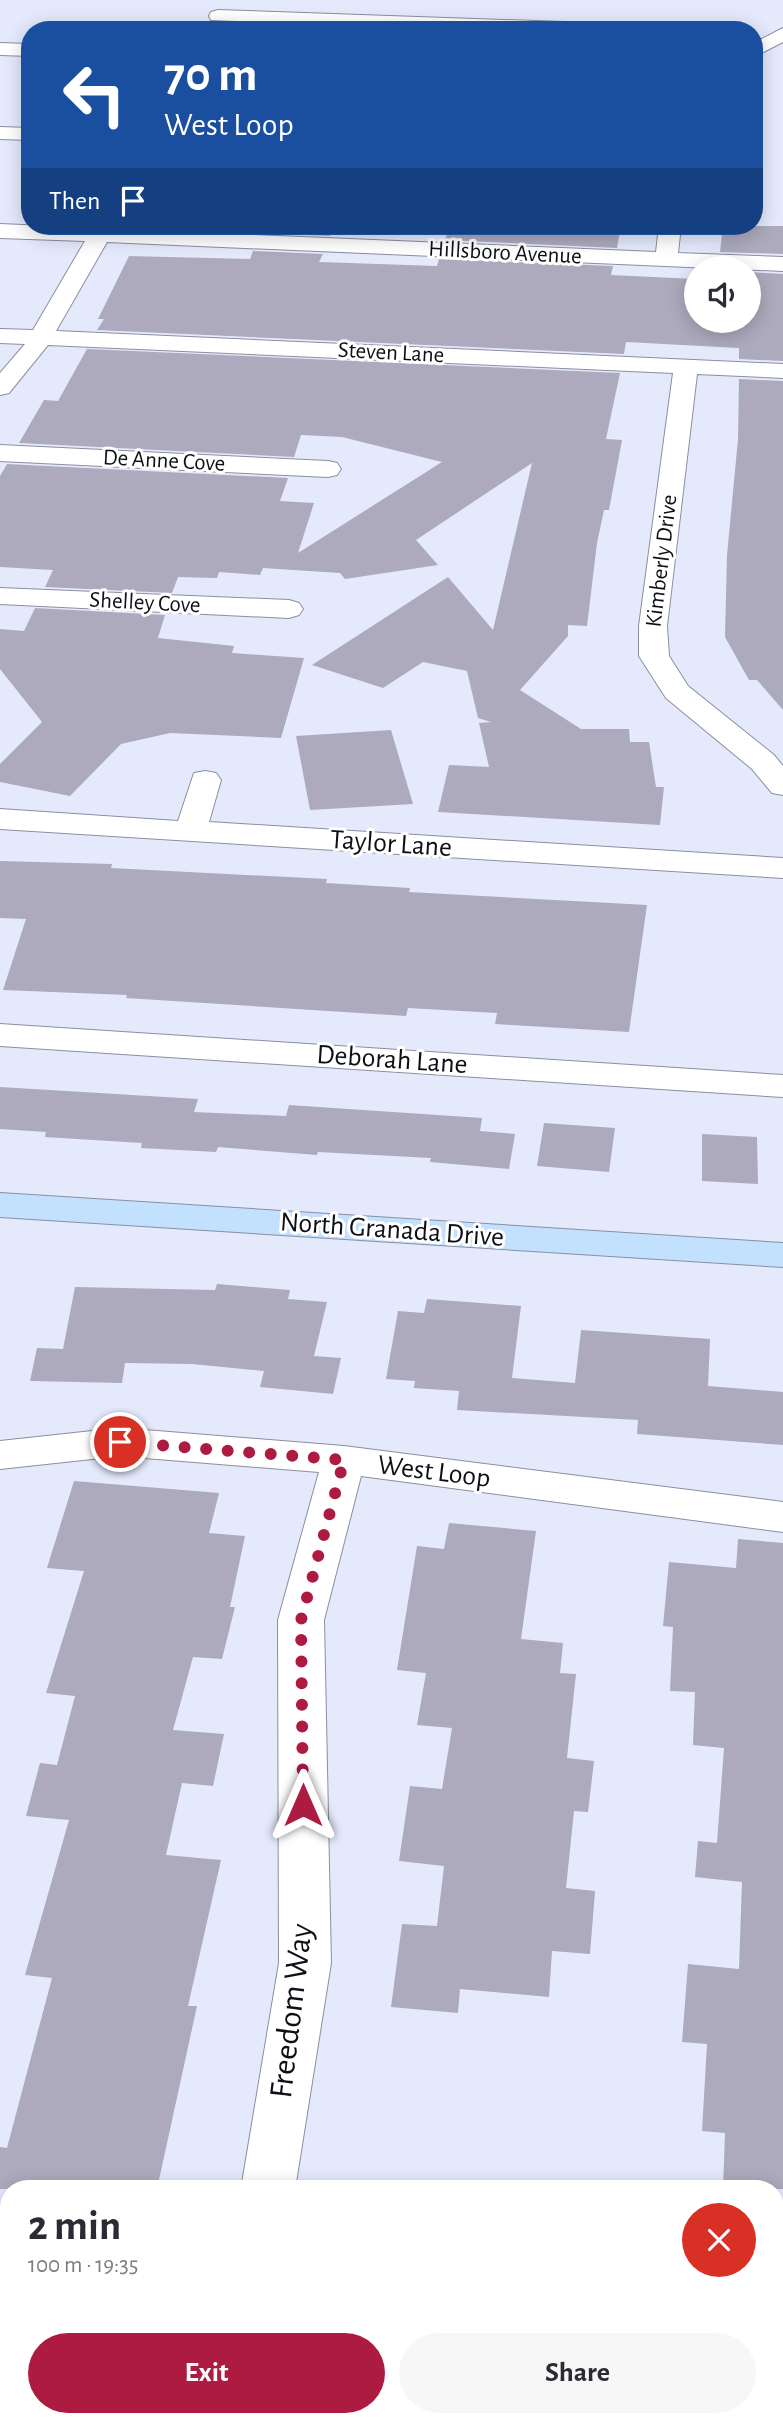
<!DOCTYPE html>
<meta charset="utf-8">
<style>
body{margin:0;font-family:"Alegreya Sans",sans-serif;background:#f7f7f7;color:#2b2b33;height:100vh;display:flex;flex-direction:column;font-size:26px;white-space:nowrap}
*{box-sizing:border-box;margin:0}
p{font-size:23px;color:#7c7c81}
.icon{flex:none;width:38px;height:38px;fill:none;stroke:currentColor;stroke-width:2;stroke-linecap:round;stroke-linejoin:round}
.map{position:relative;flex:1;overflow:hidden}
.panel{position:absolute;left:0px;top:2180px;width:784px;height:247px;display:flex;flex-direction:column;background:#fff;border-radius:28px 28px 0 0;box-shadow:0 4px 18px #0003}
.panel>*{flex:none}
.hud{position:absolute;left:21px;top:21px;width:742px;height:214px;border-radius:28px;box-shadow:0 4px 18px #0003;background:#1a4fa0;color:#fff;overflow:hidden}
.fabs{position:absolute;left:684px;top:256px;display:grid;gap:14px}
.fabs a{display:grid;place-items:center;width:77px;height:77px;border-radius:50%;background:#fff;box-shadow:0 4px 18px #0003;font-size:35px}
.pin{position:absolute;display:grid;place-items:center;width:60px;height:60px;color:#fff;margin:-30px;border:4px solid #fff;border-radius:50%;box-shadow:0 2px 7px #0007}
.me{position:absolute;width:77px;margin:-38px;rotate:0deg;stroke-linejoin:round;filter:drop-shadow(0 0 5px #0008)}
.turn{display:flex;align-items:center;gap:24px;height:147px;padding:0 28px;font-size:32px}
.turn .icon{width:91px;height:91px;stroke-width:2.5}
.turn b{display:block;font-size:49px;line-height:60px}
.then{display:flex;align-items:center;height:66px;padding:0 28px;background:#0003;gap:14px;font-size:26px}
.round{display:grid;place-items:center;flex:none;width:74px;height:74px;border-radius:37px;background:#f7f7f7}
.headline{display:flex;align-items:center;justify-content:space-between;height:119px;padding:0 28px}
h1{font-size:42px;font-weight:700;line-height:52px}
.cta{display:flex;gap:14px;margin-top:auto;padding:14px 28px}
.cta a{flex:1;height:80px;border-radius:42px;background:#ae1b41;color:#fff;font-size:28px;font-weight:700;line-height:80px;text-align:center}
.cta a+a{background:#f7f7f7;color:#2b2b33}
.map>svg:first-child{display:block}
.building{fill:#acaabc}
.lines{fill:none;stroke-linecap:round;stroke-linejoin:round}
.street-casing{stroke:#8a8fa0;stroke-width:2}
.secondary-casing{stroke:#8a8fa0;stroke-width:2}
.street{fill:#fff;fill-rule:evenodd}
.secondary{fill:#c2e1ff;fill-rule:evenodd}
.route{stroke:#ae1b41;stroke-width:12;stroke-dasharray:0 21.6}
.labels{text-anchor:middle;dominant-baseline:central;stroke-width:6;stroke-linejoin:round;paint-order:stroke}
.far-street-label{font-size:23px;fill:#0f1016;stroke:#fff}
.street-label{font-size:28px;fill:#0f1016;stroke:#fff}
.near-street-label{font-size:33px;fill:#0f1016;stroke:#fff}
</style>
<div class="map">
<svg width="783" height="2427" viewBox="0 0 783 2427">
<rect width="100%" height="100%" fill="#e4eafc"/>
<!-- building -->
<path class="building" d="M265,226H334L330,236L262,233Z
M450,226H621L617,248L445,240Z
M723,226H783V254L720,252Z
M253,251L323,254L319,262L437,266L439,259L613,266L611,275L696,279V320H749V272L783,274V361L739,359V348L626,342L624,354L97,330L104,319H98L129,256L250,259Z
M87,349L620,373L606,439L622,440L609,510H604L597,543L587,626L568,625V636L520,690L581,729H629L630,742H649L656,787H664L660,825L438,812L449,765L489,767L479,723L491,722L478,718L467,671L423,662L383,688L312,665L448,577L493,630L532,463L416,540L438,565L345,579L340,573L263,568L260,575L219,572L217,578L178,577L172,593L45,587L53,570L0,567V476L7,464L288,478L280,501L314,503L298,553L442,462L342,437L301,435L294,457L19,443L44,400L58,401Z
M739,379L783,381V710L757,680H749L725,637L727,555L738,439Z
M35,608L165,615L158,638L234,646L232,653L304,658L281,738L170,733L121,744L70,796L0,782V764L42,722L0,669V629L24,631Z
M391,730L413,804L310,810L296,736Z
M0,861L112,864L111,868L327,879L326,883L410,888L409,892L647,905L629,1032L495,1024L497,1013L408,1008L406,1016L126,998L127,995L3,990L26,919L0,918Z
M0,1087L198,1099L194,1112L286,1116L289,1105L482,1118L480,1131L515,1134L509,1169L430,1162L431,1158L318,1152L317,1155L218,1147L216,1152L141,1148L142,1143L45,1137L46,1132L0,1129Z
M544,1123L615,1128L609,1172L537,1166Z
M702,1134L757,1137L758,1184L702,1181Z
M217,1284L290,1290L288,1299L327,1302L314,1356L341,1358L333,1394L260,1387L264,1371L192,1364L125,1363L122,1383L30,1381L37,1348L63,1349L75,1287L215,1290Z
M427,1299L521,1306L512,1378L575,1383L581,1330L710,1339L708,1386L783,1392V1445L637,1434L638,1420L457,1410L459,1391L414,1388L415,1381L386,1379L398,1311L424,1313Z
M74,1481L219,1493L209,1533L245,1536L230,1607H235L222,1659L193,1657L173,1730L224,1734L213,1786L182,1783L166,1855L221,1860L188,2006H197L157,2189H0V2147L7,2148L52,1978L25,1975L69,1820L26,1816L40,1763L57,1765L75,1696L46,1693L84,1571L47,1568Z
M449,1523L536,1531L521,1639L563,1643L560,1673L576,1674L567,1758L594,1761L588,1812L574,1811L566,1888L595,1891L590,1954L552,1951L549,1997L460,1989L458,2013L391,2007L402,1924L437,1926L444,1866L399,1861L410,1786L442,1789L452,1728L417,1725L426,1673L397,1670L417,1546L444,1549Z
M738,1539L783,1543V2189H723L725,2133L702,2131L707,2044L682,2042L688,1964L739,1969L742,1882L695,1877L698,1841L717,1843L724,1748L693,1745L695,1692L670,1691L673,1627L663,1626L669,1562L736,1568Z"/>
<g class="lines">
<defs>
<path id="street" d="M218,10L621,24L630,30H453L211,20L209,16L211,12Z
M783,28V42L754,57V43Z
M0,43L30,44V56L0,55Z
M0,127L30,128V140L0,139Z
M0,224L93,228L116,226L114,229L656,252L659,226H681L678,253L783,257V271L107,242L56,331L783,364V378L697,374L667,626L669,656L688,686L774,755L783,766V795L772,793L752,769L666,698L639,656V626L673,373L48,345L9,393L0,395V373L25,344L0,343V329L33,330L85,241L0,238Z
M0,445L328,461L337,463L341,469L337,475L328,477L0,461Z
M0,588L289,600L299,603L303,609L299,615L289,618L0,604Z
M205,771L216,773L221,780L209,822L783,858V878L0,829V809L178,821L194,773Z
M0,1024L783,1075V1097L0,1046Z
M120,1428L344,1446L783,1502V1532L361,1476L324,1620L331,1963L295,2189H241L279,1963L278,1620L319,1472L120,1456L0,1469V1441Z
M0,2360H9V2412H0Z
M340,2418H438L441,2427H344Z"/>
<path id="secondary" d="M0,1193L783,1243V1267L0,1217Z"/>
</defs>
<!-- street casing -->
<use href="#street" class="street-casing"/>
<!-- secondary casing -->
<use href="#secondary" class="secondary-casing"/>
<!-- street -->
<use href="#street" class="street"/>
<!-- secondary -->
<use href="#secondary" class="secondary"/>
</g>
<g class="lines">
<!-- route -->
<path class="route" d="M120,1442L344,1460L301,1620L303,1805"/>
</g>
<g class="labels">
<!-- far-street labels -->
<g class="far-street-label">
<text transform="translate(505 253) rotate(3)">Hillsboro Avenue</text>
<text transform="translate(391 353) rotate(3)">Steven Lane</text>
<text transform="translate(164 461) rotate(3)">De Anne Cove</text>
<text transform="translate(662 561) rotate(-83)">Kimberly Drive</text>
<text transform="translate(145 603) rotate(3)">Shelley Cove</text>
</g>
<!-- street labels -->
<g class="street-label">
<text transform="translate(391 844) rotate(4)">Taylor Lane</text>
<text transform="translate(392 1060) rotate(4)">Deborah Lane</text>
<text transform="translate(392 1230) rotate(4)">North Granada Drive</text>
<text transform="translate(434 1472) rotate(7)">West Loop</text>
</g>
<!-- near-street labels -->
<g class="near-street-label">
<text transform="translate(292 2011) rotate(-83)">Freedom Way</text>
</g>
</g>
</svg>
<div class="fabs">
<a><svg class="icon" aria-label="sound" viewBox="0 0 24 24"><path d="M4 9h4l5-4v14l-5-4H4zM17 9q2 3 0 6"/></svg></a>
</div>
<div class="pin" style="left:120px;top:1442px;background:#d93025"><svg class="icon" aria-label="arrive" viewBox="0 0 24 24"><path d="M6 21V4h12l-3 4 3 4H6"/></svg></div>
<svg class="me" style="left:303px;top:1805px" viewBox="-20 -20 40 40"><path d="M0-17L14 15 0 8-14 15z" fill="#ae1b41" stroke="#fff" stroke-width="4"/></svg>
<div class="hud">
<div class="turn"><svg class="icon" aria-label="left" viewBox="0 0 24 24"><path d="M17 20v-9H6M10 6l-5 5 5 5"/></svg><div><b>70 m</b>West Loop</div></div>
<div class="then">Then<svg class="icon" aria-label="arrive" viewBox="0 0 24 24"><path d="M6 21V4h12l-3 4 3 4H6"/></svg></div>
</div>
<section class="panel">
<div class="headline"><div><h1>2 min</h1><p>100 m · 19:35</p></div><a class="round" style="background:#d93025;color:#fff"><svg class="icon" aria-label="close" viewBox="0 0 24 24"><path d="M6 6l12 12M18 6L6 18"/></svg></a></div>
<div class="cta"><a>Exit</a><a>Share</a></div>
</section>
</div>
